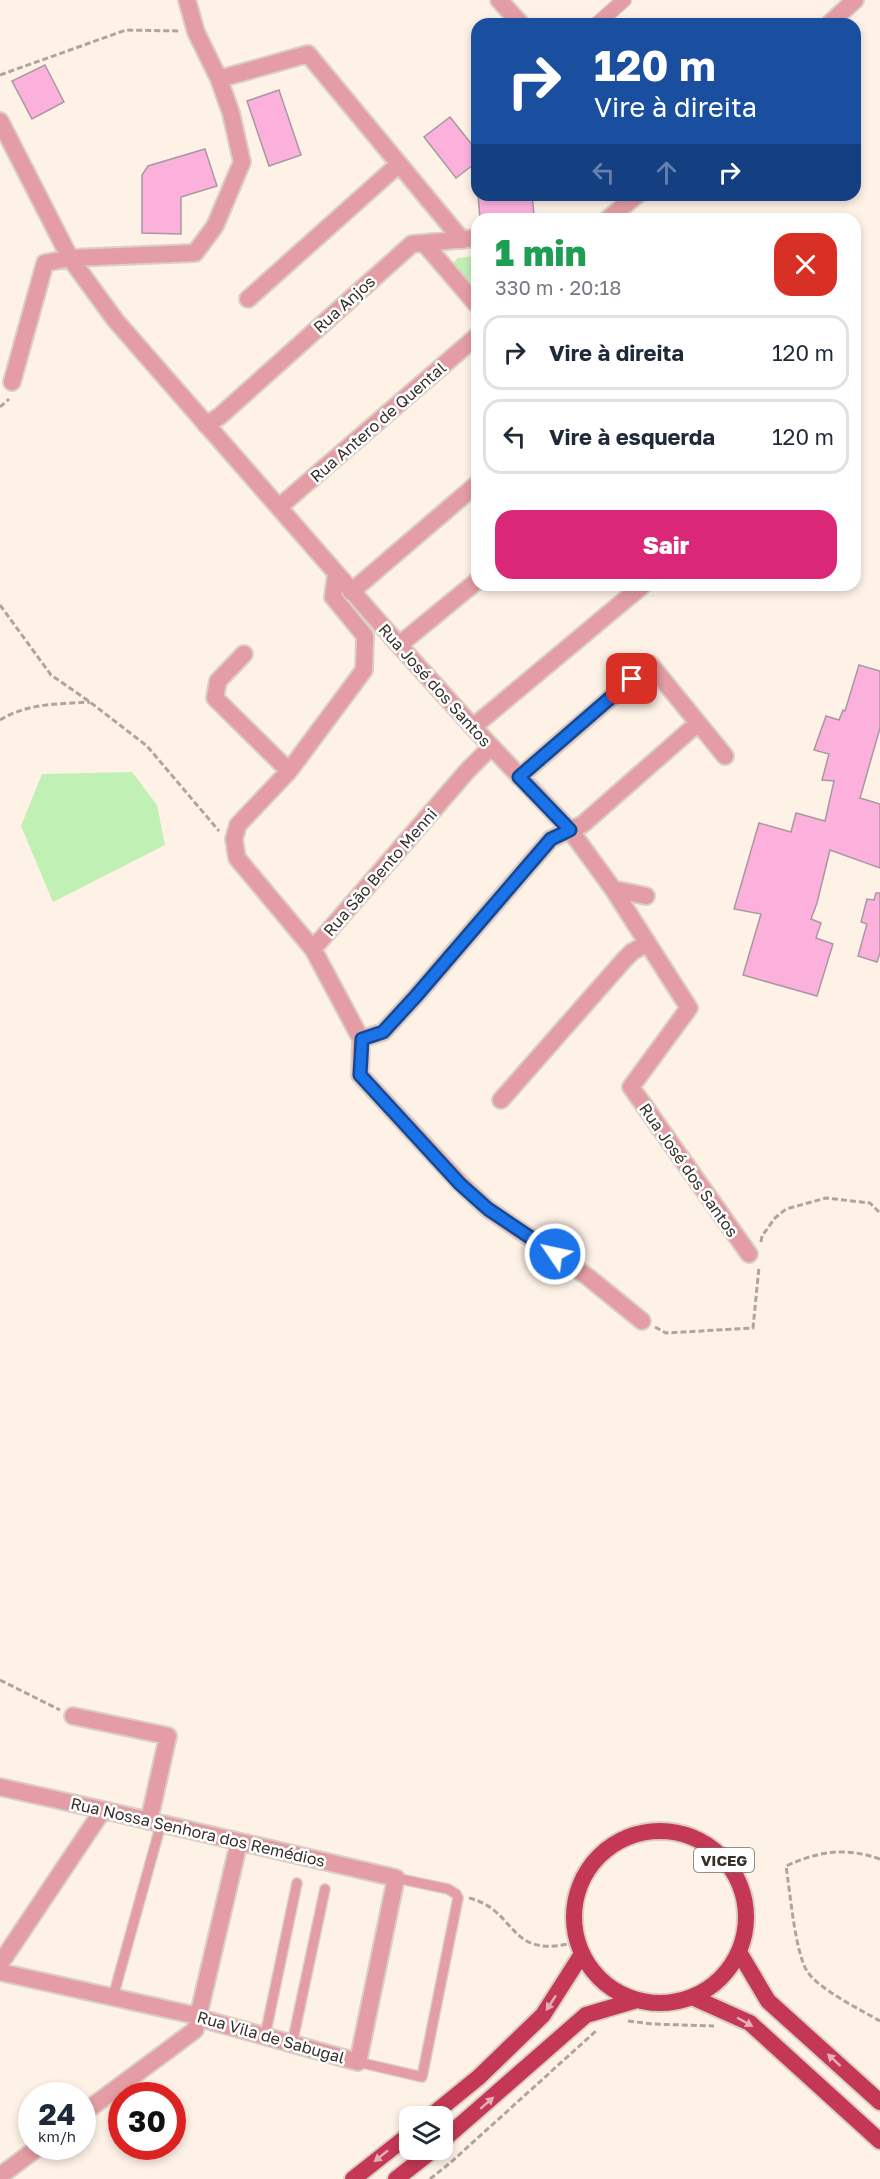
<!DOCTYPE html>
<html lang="pt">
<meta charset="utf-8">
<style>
body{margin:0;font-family:"Golos Text",sans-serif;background:#f6f6f7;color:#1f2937;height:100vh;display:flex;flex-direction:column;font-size:22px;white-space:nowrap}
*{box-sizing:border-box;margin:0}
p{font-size:20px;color:#747a83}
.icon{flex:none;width:33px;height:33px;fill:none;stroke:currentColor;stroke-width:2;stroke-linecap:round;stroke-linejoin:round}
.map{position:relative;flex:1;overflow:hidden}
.details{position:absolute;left:471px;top:213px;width:390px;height:378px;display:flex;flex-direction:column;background:#fff;border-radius:18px;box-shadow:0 3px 9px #0003}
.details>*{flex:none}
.banner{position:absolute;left:471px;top:18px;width:390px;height:183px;border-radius:18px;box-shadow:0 3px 9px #0003;background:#1a4fa0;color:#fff;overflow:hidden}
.tools{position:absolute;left:399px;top:2106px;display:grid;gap:12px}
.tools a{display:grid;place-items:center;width:54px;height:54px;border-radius:12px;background:#fff;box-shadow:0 3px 9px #0003;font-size:30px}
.speed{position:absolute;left:18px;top:2082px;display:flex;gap:12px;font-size:30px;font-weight:700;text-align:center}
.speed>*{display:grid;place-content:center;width:78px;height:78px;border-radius:50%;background:#fff;box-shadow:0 3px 9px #0003;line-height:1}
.speed small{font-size:15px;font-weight:400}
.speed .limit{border:9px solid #d22;background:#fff;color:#111}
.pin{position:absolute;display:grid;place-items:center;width:51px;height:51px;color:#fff;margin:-26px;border-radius:12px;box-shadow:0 3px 9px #0006}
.me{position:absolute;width:66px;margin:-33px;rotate:304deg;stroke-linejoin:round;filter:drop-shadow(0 0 4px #0008)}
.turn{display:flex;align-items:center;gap:21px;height:126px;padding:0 24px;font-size:27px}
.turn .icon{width:78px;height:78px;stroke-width:2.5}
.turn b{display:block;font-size:42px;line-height:51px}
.lanes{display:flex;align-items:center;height:57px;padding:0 24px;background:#0003;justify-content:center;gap:30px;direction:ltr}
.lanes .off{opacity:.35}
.round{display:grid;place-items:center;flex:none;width:63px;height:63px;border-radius:18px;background:#f6f6f7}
.overview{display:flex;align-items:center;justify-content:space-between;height:102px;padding:0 24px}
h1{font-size:36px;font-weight:800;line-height:45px;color:#1e9e55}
.cta{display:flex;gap:12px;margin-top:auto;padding:12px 24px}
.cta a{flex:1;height:69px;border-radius:18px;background:#db2777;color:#fff;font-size:24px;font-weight:800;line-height:69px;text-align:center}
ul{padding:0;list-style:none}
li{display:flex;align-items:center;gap:18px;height:75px;margin:0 12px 9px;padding:0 12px;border:3px solid #e0e1e3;border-radius:18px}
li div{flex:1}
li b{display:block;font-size:22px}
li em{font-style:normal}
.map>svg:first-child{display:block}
.green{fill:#c0f0b3}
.building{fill:#fcb1dd;stroke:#a998a1;stroke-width:1.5}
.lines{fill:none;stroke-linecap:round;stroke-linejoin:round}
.service-casing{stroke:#dacfc5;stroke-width:12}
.pedestrian-casing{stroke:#dacfc5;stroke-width:16}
.minor-casing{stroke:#dacfc5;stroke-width:20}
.trunk-casing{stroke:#dacfc5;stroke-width:20}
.path{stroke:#afa59c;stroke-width:3;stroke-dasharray:6 3;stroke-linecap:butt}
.service{stroke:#e49da4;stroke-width:9}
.pedestrian{stroke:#e49da4;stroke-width:14}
.minor{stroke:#e49da4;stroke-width:16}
.trunk{stroke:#c43755;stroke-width:16}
.oneway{fill:#e7afbb}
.route-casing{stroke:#114b97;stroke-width:15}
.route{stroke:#1a73e8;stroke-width:10}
.labels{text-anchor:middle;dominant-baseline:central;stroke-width:5;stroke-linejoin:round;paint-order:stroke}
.shield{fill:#fff;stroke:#726e6b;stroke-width:1.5}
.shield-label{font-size:15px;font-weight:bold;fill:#36302b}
.street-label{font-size:16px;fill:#36302b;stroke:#fff}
</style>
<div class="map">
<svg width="880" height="2179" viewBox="0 0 880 2179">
<rect width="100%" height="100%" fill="#fef2e7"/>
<!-- green -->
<path class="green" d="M477,256V292L455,267L454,262L458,258Z
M132,772L157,805L165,845L53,902L21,826L42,774Z"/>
<!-- building -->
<path class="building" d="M45,65L64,102L32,119L12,81Z
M279,90L301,155L269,166L247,101Z
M450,117L477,151V162L456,178L424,137Z
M205,149L217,186L181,197V234L142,233V175L148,166Z
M478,195H532L534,215L480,219Z
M859,665L880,671V728L860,798L880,804V868L830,850L817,903L811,919L821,923L816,938L833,944L817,996L743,975L761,914L734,909L759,823L791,832L796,813L825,821L834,781L822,780L829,754L814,750L826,716L839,720L843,710L845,711Z
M876,893H880V953L877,962L858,956L867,924L861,922L867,899L874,900Z"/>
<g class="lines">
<defs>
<path id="service" d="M113,1997L161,1824
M265,2036L297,1883
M292,2044L325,1889
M358,2062L422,2077L458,1898L456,1894L448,1889L396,1878"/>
<path id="pedestrian" d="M597,24L624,0"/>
<path id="minor" d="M499,0L521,24
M829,24L855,0
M219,79L308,54L462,240
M0,121L70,258L116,321L399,645L473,727L570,830L613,889L689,1008L631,1087L749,1254
M608,219L637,195
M424,243L477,238
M248,299L399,164
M12,382L45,263L70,258L195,253L215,226L242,162L231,113L219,79L196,32L187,0
M206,425L220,416L412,244L424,243L477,305
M279,507L477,336
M336,575L333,597L365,636L364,670L289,771L238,825L234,839L237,858L313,949L468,770L491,747
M351,592L477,484
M399,645L477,581
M244,654L218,681L215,698L289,771
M473,727L643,585
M519,777L650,664L725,756
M613,889L646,896
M313,949L361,1039L360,1075L460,1183L488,1209L588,1277L642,1321
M361,1039L383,1032L416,996L551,839L583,824L698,723
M501,1100L624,960L632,952L647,943
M73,1716L168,1736L149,1821
M0,1787L103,1810L396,1878L358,2062L210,2021L198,2016L0,1972
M0,1964L103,1810
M82,2114L195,2030L239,1842
M0,2176L40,2146"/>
<path id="trunk" d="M574 1917a86 86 0 1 1 172 0a86 86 0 1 1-172 0Z
M739,1952L768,2001L880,2102
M692,1997L750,2023L880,2141
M431,2116L479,2077L543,2015L582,1954
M442,2141L586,2015L637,2000
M353,2179L410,2134
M396,2179L433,2150"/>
</defs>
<!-- service casing -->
<use href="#service" class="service-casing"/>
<!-- pedestrian casing -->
<use href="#pedestrian" class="pedestrian-casing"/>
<!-- minor casing -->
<use href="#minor" class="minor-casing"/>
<!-- trunk casing -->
<use href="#trunk" class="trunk-casing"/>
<!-- path -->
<path class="path" d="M0,75L126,30L179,31
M0,407L9,399
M0,605L51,675L90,702L147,746L219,831
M0,720C27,703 60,704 90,702
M761,1242L762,1236L775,1218L786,1209L826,1198L870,1203L880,1213
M655,1327L666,1333L753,1328L759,1267
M0,1680L60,1710
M880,1859C845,1847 819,1851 786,1866C790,1891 795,1952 807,1971C818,1989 861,2010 880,2021
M469,1898C517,1910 507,1957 568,1944
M628,2021L652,2024L714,2026
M430,2179L450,2163L597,2030"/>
<!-- service -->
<use href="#service" class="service"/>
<!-- pedestrian -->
<use href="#pedestrian" class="pedestrian"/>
<!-- minor -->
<use href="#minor" class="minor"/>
<!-- trunk -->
<use href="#trunk" class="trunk"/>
</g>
<!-- one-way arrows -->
<defs><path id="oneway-solid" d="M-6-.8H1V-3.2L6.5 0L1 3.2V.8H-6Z" transform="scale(1.5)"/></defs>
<g class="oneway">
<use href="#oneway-solid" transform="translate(551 2003) rotate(123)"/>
<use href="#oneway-solid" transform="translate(745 2022) rotate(29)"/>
<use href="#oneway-solid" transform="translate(834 2060) rotate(-137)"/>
<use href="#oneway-solid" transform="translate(487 2103) rotate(-41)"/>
<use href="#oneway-solid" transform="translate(381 2156) rotate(141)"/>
</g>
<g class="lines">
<defs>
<path id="route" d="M555,1254L488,1209L460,1184L360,1075L362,1039L383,1032L416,996L551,839L570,830L519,777L632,679"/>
</defs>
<!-- route casing -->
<use href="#route" class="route-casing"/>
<!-- route -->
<use href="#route" class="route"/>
</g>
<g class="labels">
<!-- shield labels -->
<rect class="shield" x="694" y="1848" width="60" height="24" rx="4.5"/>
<g class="shield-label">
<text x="724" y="1860">VICEG</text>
</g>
<!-- street labels -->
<g class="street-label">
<text transform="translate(344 304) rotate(-42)">Rua Anjos</text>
<text transform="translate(378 422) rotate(-41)">Rua Antero de Quental</text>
<text transform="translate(435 685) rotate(48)">Rua José dos Santos</text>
<text transform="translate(380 872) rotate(-49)">Rua São Bento Menni</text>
<text transform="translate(689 1170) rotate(55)">Rua José dos Santos</text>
<text transform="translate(198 1832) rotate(13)">Rua Nossa Senhora dos Remédios</text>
<text transform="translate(271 2037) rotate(16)">Rua Vila de Sabugal</text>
</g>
</g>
</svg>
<div class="tools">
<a><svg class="icon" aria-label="layers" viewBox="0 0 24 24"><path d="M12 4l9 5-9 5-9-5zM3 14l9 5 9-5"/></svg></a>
</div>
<div class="speed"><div>24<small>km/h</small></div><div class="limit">30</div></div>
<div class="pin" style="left:632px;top:679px;background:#d93025"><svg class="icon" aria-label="arrive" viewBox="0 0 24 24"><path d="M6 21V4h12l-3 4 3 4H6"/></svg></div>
<svg class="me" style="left:555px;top:1254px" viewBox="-20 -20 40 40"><circle r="17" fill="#1a73e8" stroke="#fff" stroke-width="3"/><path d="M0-11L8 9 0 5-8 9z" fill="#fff"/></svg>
<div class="banner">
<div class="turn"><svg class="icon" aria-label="right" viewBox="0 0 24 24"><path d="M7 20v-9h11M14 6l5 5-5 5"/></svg><div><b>120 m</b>Vire à direita</div></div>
<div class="lanes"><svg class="icon off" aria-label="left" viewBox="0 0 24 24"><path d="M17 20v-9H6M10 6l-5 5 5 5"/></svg><svg class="icon off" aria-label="ahead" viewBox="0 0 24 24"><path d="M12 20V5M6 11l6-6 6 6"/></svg><svg class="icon" aria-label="right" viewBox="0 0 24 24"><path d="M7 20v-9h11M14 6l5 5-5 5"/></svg></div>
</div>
<section class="details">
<div class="overview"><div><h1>1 min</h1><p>330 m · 20:18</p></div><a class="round" style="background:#d93025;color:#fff"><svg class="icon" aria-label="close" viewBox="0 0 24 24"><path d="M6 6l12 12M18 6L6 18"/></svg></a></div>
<ul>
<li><svg class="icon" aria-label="right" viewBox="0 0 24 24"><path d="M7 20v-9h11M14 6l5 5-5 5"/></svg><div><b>Vire à direita</b></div><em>120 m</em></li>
<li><svg class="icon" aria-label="left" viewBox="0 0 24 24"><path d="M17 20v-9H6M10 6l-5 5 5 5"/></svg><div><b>Vire à esquerda</b></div><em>120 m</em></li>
</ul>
<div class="cta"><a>Sair</a></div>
</section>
</div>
